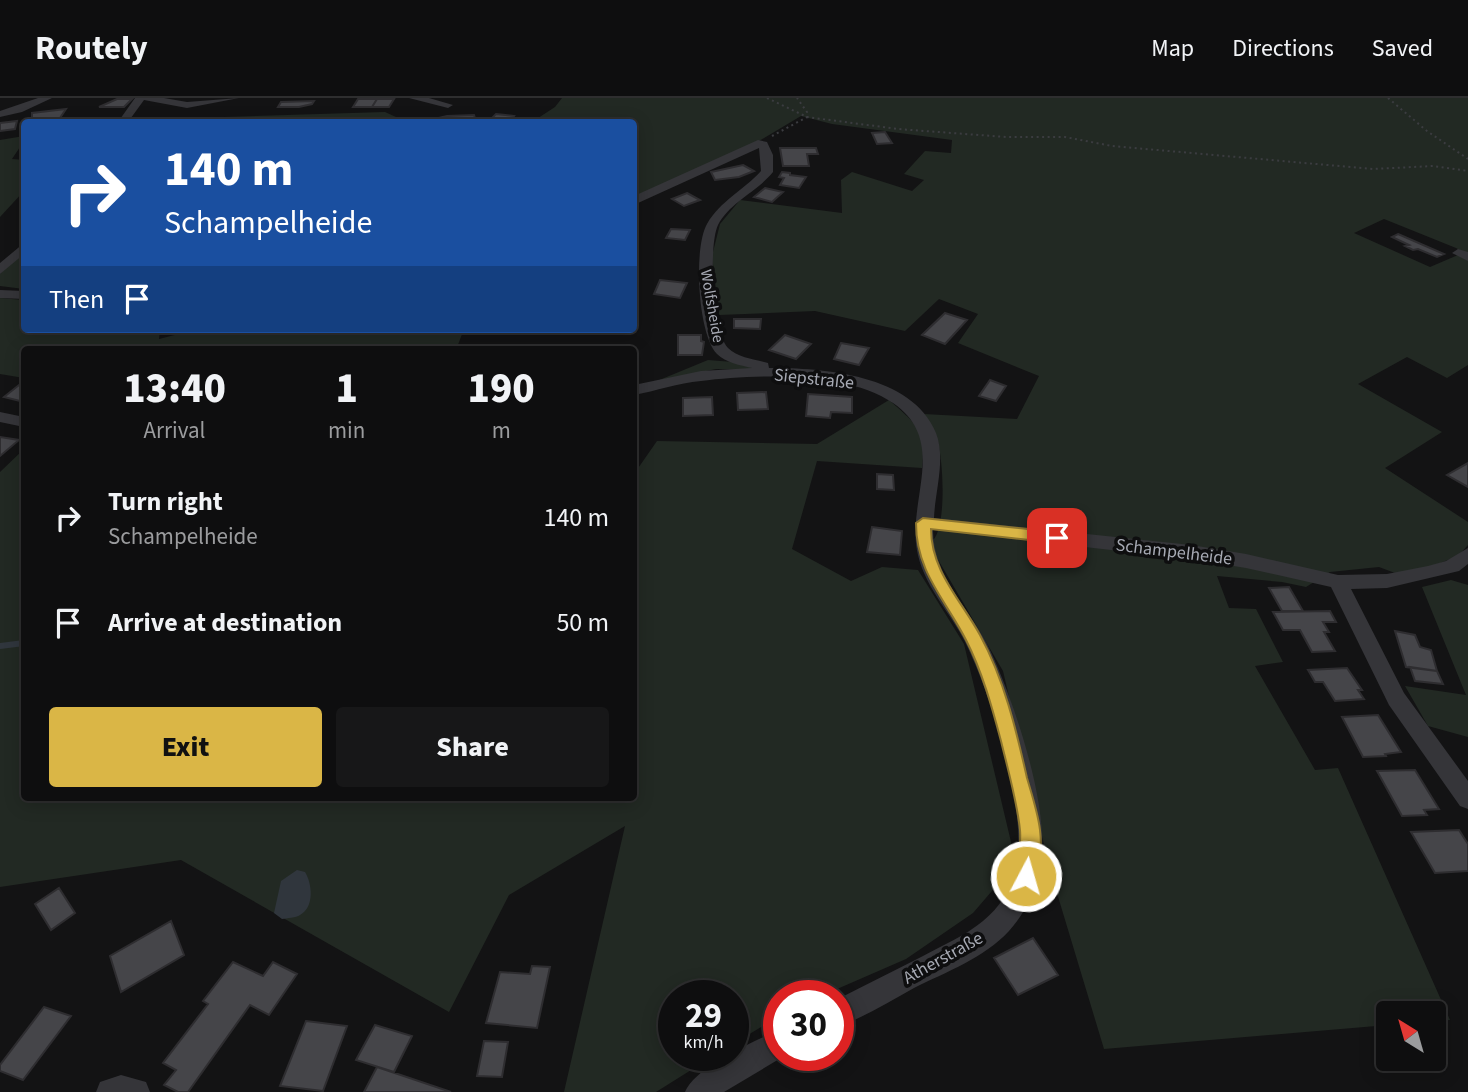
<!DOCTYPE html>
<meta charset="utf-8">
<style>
body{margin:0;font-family:"Source Sans 3",sans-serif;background:#171718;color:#f1f3f6;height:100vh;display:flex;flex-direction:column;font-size:26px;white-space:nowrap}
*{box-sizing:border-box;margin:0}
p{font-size:23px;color:#9b9c9e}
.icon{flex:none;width:38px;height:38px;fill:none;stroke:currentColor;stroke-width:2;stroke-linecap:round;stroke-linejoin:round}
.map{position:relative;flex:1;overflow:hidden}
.drawer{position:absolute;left:21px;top:248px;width:616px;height:455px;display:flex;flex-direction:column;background:#0e0e0f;border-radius:7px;box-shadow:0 4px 18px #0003,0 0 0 2px #2e2e2f}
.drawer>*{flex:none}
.banner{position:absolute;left:21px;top:21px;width:616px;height:214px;border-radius:7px;box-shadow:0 4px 18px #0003,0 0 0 2px #2e2e2f;background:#1a4fa0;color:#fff;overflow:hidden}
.needle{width:46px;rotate:323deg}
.tools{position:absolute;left:1376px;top:903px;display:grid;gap:14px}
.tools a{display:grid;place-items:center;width:70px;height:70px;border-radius:7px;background:#0e0e0f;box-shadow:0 4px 18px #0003,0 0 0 2px #2e2e2f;font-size:35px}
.speed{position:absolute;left:658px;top:882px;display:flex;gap:14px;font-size:35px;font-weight:700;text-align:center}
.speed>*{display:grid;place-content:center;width:91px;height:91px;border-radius:50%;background:#0e0e0f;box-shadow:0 4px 18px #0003,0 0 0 2px #2e2e2f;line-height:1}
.speed small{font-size:18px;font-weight:400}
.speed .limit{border:10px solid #d22;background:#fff;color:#111}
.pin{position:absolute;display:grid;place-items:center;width:60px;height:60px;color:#fff;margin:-30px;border-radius:14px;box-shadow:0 4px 10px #0006}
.me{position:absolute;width:77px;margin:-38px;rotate:6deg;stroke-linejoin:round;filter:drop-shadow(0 0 5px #0008)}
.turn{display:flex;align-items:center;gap:24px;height:147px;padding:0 28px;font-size:32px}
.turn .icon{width:91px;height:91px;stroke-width:2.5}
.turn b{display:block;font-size:49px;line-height:60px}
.then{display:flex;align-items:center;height:66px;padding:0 28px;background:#0003;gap:14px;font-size:26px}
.eta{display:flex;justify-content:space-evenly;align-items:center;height:119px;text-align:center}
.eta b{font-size:42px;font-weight:800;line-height:49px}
.action{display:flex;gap:14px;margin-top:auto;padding:14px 28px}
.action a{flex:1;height:80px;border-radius:7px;background:#dab646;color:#111;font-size:28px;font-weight:800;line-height:80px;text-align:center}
.action a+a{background:#171718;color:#f1f3f6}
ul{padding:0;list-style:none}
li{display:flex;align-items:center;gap:21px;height:105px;padding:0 28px}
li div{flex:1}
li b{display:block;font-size:26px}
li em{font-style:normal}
header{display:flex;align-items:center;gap:42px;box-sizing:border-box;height:98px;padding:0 35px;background:#0e0e0f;border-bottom:2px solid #2e2e2f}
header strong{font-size:33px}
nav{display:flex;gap:38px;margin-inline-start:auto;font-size:24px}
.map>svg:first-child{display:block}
.green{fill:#222923;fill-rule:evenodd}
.water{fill:#30363d}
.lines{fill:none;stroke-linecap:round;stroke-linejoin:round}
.stream{stroke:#30363d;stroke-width:6}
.building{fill:#454549;stroke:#2e2d30;stroke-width:2}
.path{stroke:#3b3c40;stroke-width:2;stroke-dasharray:2 3.5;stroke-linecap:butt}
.minor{fill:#353539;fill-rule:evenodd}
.route{fill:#dab646;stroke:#8e762e;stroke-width:2}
.labels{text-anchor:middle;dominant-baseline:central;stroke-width:7;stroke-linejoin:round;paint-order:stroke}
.far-street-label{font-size:16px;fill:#a6a9b3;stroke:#0e0e0f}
.street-label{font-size:18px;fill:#a6a9b3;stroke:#0e0e0f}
</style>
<header>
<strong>Routely</strong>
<nav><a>Map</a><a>Directions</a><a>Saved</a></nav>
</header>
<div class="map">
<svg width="1468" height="994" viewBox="0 0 1468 994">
<rect width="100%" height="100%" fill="#131314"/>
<!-- green -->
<path class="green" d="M562,0H1468V267L1447,280L1407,259L1358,286L1442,334L1385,370L1468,424V447L1458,458L1425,471L1395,475L1379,469L1330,474L1306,489L1282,484L1217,478L1229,510L1256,511L1283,564L1255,568L1315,672L1338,670L1450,922L1433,923V915H1388V927L1104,951L1050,772L1003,573L933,453V442C947,429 944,354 935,335C932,328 927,322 924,316L1017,321L1039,278L958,245L978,216L939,201L905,233L815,213L719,217L712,158L720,126L740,102L842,115L841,82L852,74L912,93L924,82L904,76L925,53L951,55L952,42L832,26L801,18L759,43L634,99V24H532L555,9ZM1384,121L1456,150L1462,153L1458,157L1430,169L1354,135Z
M385,14L407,24H127L129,22Z
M24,38V43L12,61L24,62V93L0,119V42Z
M24,150V191L0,188V176Z
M0,200L24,202V231H160L159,241L198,231H464L456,252H24V280L0,276Z
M708,262L733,264L760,272L716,271L657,283Z
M889,302C917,327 926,331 922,370L817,363L792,451L851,483L882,469L918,472L964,546L1016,765L973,815L906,861L821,898H779V918L733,946V898H674V957H715L656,994H564L625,728L509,797L449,914L181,762L0,789V374L24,351V700H634V376L657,343L817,346Z
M1451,482L1468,487V639L1428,628L1405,588L1466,597L1422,489Z"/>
<!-- water -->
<path class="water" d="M297,772L305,774C312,785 315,809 300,817C296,820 287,820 282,821L274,815L281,783Z"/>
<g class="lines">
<!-- stream -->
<path class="stream" d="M0,548L24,545"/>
</g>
<!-- building -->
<path class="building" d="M117,1H132L124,9H99Z
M358,1H377L372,9H353Z
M377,1H394L389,9H372Z
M314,3L312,6L299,9H278L281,4Z
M66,11L60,20L32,24V15Z
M496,16L514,18L509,24H488Z
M474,17L476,23L473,24L430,22L447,18Z
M17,23L15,31L0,33V25Z
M885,34L892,45L877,46L872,35Z
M780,50H816L818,56H807L809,68H783Z
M743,67L754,73L739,79L715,82L711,74Z
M782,74L790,75V77L806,79L799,90L780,87L784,80L779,79Z
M765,90L783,94L772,104L754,99Z
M687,95L700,102L684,108L672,101Z
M671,131L690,132L685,142L666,140Z
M1398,136L1444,156L1437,159L1418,151L1413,152L1405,148L1409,147L1392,139Z
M660,182L687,185L680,200L654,196Z
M945,215L967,222L945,246L922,237Z
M734,221H761L760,231L734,230Z
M678,237H701V243L704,244L702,257H678Z
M785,237L811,246L796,261L769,252Z
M841,245L869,250L859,267L834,261Z
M990,282L1006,288L996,303L979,298Z
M24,283V304L4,299Z
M766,294L768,311L738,312L737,295Z
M808,296L852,299V315L831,314L830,320L806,318Z
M712,299L713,317L683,318V300Z
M0,339L19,342L0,358Z
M1468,365V389L1447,377Z
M877,376L893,377L894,392L877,391Z
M872,429L902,433L900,457L867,454Z
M1289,489L1303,513H1282L1269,490Z
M1330,513L1336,524H1323L1329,534H1324L1335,553L1312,554L1300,532H1283L1273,514Z
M1395,533L1415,537L1420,549L1431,552L1437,573L1406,569Z
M1410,569L1437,573L1443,586L1415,583Z
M1347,570L1362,592H1358L1364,601L1335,603L1323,584H1315L1308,572Z
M1378,617L1401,654L1385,656L1386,658L1363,659L1342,619Z
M1415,672L1439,711L1424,712L1427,717L1402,718L1377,673Z
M1459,732L1468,746V773L1435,775L1411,734Z
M59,790L75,815L51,832L35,806Z
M171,823L184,857L121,894L110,858Z
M1033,840L1058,877L1018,897L994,860Z
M233,864L263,878L273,864L297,876L269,917L250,907L188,994H178L164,987L176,972L163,965L208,906L203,903Z
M532,868L550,869L537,930L486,925L500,874L530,876Z
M44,909L71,918L23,982L0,973V967Z
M306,923L347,928L323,993L280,988Z
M375,927L412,938L394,974L356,962Z
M484,943L508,944L502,979L477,978Z
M377,969L451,994H364Z"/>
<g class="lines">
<!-- path -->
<path class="path" d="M767,0L807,19L898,31L1006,39H1065L1112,48L1373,71L1433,68L1468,73
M1388,0L1427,33L1468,61
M772,38L807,19V14L797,0"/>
<!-- minor -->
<path class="minor" d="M38,0H52L22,14L0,19V13Z
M135,0H164L187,4L239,0L187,10L144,2L128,24H118Z
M409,0H429L453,7L448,10Z
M758,42L767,44L773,57V74C757,94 730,104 718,127C708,148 713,235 728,250C738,260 755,261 768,265L769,270C823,270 912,276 936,335C946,361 935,393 934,420L1191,447L1246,456L1338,477L1387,476L1428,468L1446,463L1468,450V466L1459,473L1387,490L1351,491L1404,595L1468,683V711L1460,708L1389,607L1331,489L1246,470L1191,461L933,432C933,477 968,509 987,546C1013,599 1050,708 1041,766C1038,790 1025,815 1009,833C984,860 946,874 914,890C889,904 864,919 838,929V901C866,887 895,872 923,858C943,847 965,838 983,823C999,810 1012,791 1016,770C1028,712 993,604 968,550C954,518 926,492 918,457C905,404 950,344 893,305C847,273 755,276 701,283C678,285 656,293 634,297V287L701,273L752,270C740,267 726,265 717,256C698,237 693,150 707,126C720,103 744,92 761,73L759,50L638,105H634V98Z
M24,145V156L0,176V165Z
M1458,151L1468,154V163L1452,155Z
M0,192L24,193V201L0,200Z
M0,314L24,319V329L0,324Z
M779,932V957H786L724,994H685C695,969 754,943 779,932Z
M121,977L146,984L150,994H96L100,984Z"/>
</g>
<!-- route -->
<path class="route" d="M923,420L1057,434L1065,440L1057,445L931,431C931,473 961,502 980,537C1004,581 1016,631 1027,680C1032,697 1038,715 1040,732C1042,749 1040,769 1033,785L1026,788L1019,785C1014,773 1022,748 1020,732C1017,703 1008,672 1001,643C992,609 982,573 966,542C945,501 916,474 916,425Z"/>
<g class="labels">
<!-- far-street labels -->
<g class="far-street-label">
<text transform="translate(712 208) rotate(80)">Wolfsheide</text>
</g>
<!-- street labels -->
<g class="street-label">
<text transform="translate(814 281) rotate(6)">Siepstraße</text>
<text transform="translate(1174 454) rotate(7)">Schampelheide</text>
<text transform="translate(943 860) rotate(-29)">Atherstraße</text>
</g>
</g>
</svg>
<div class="tools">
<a><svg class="needle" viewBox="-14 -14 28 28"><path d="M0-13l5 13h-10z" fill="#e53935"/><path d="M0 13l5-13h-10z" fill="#9b9c9e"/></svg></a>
</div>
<div class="speed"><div>29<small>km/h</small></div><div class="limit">30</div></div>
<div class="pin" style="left:1057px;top:440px;background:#d93025"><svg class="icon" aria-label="arrive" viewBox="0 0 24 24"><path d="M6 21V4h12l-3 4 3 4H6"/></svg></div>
<svg class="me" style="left:1026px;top:778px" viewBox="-20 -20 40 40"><circle r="17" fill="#dab646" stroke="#fff" stroke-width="3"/><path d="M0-11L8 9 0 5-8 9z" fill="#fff"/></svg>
<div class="banner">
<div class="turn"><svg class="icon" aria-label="right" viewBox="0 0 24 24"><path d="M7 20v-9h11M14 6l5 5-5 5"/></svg><div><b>140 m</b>Schampelheide</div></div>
<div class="then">Then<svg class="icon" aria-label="arrive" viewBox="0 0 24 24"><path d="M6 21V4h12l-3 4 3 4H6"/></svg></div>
</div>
<section class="drawer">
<div class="eta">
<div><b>13:40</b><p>Arrival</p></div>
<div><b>1</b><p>min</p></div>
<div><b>190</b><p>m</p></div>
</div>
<ul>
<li><svg class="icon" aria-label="right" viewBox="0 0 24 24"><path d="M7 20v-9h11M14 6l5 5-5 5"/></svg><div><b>Turn right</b><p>Schampelheide</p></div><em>140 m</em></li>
<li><svg class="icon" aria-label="arrive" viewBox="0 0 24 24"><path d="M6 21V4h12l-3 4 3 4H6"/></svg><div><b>Arrive at destination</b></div><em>50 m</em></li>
</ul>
<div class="action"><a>Exit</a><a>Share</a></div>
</section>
</div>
